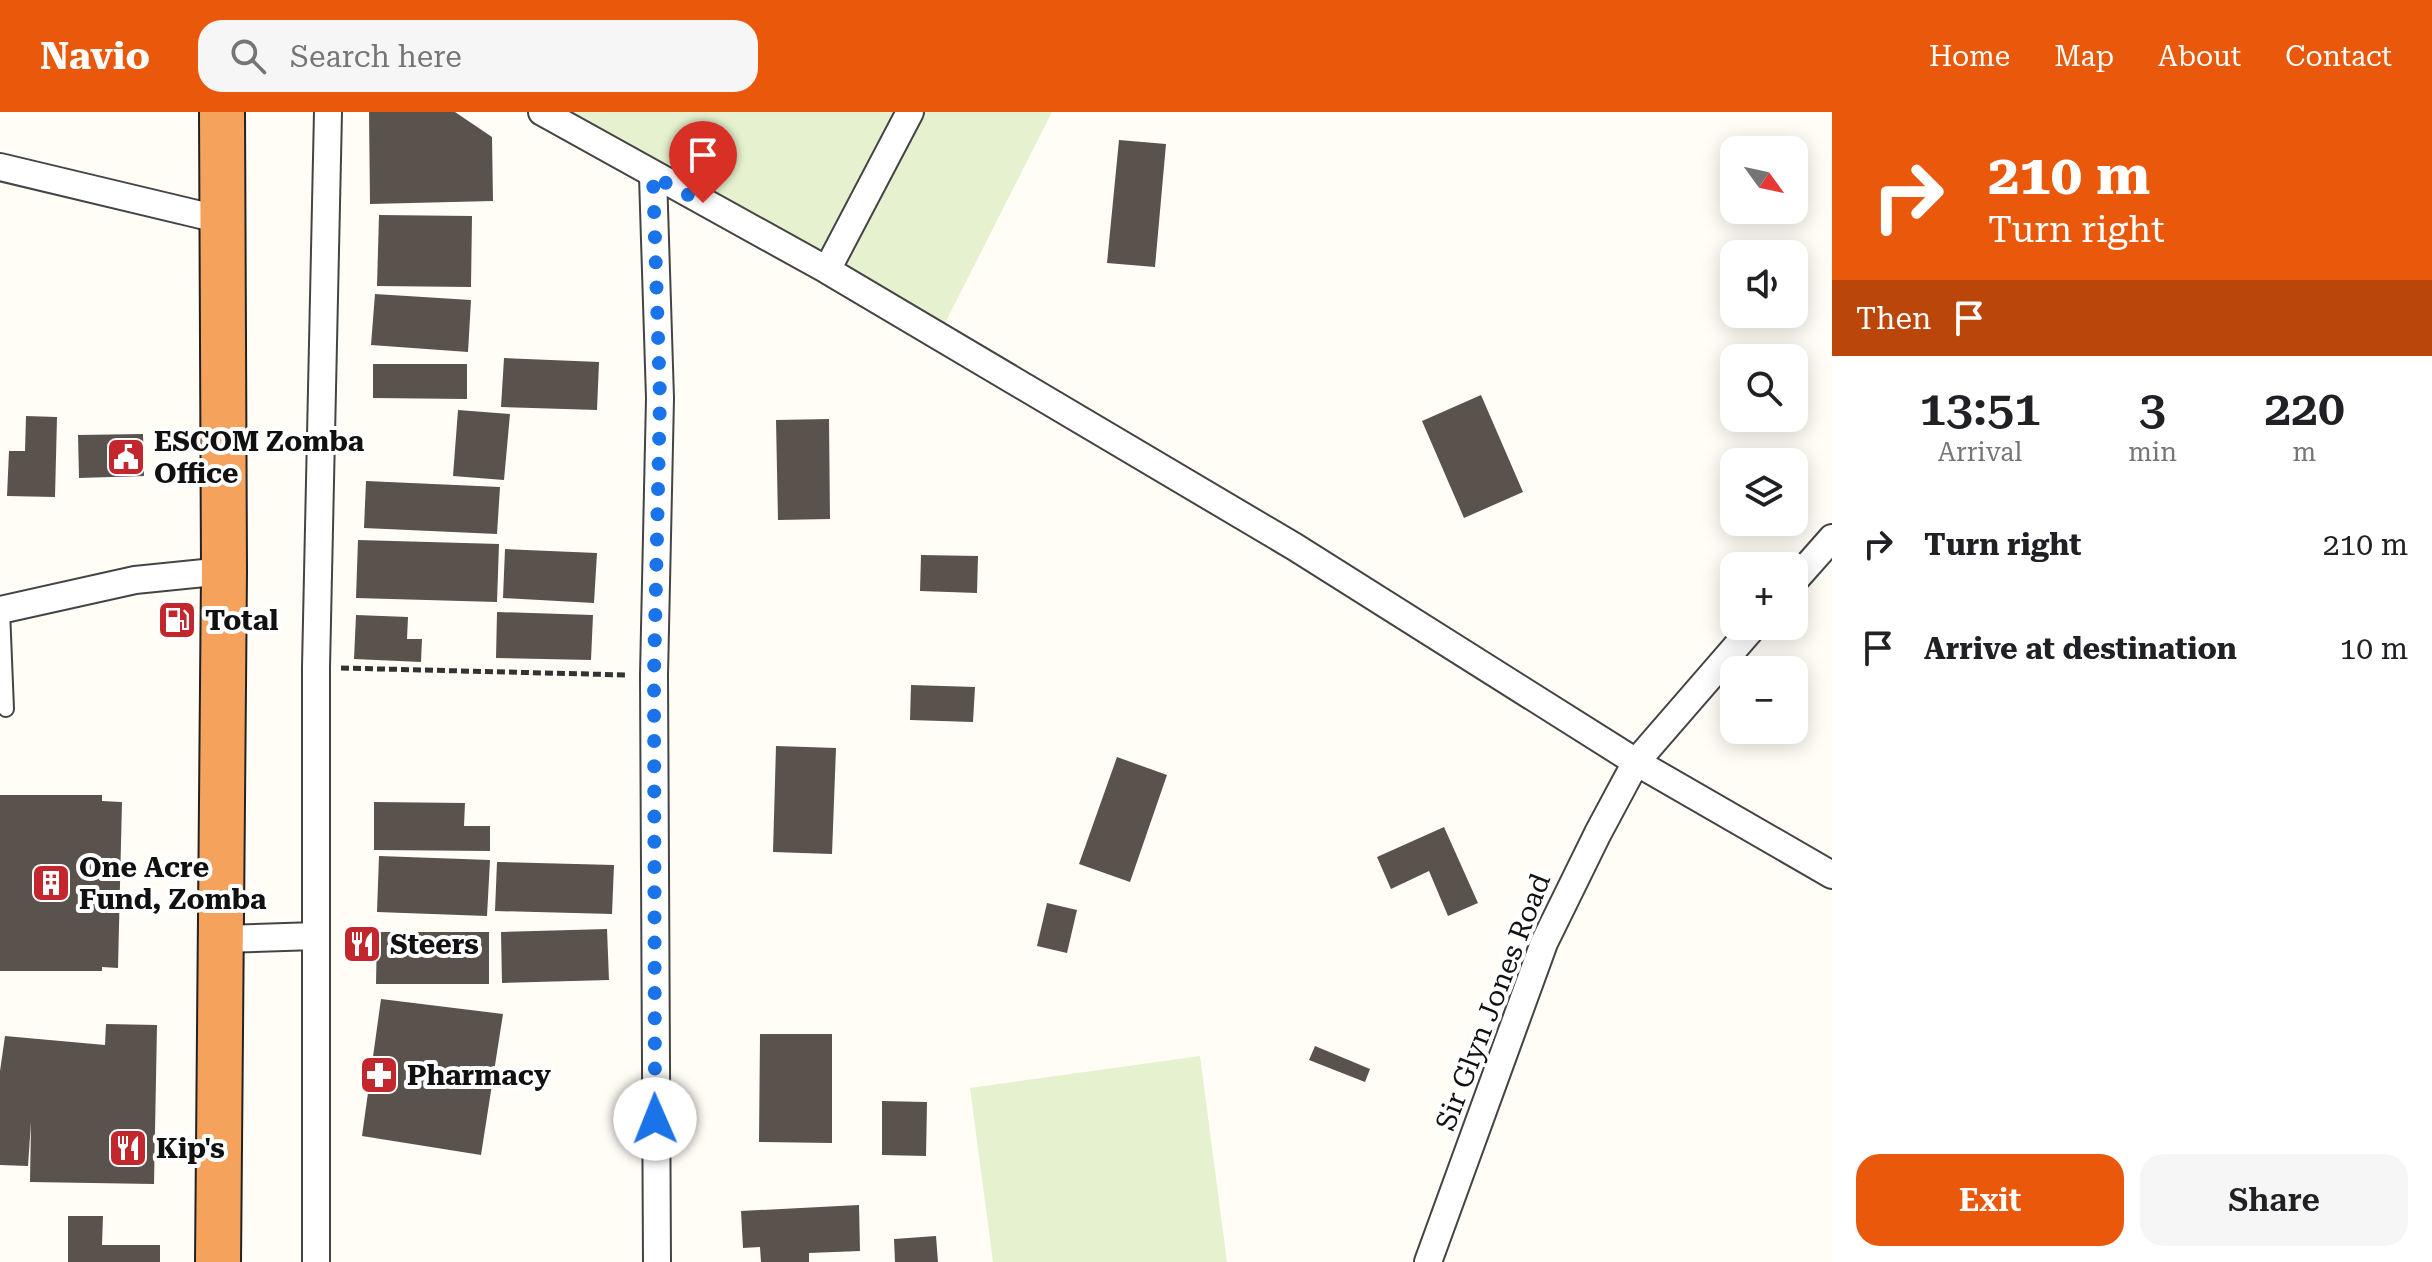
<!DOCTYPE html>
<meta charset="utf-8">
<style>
body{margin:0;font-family:"Roboto Serif",serif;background:#f6f6f6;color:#202124;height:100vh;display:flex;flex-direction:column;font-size:30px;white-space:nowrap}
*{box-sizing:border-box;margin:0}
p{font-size:26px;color:#757577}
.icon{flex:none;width:44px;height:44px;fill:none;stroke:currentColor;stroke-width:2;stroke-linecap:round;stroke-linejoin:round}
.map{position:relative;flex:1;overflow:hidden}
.drawer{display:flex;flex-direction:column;background:#fff;width:600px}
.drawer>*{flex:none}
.guide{background:#ea580c;color:#fff;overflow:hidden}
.needle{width:52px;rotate:123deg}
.controls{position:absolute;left:1720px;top:24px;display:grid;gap:16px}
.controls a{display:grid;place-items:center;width:88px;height:88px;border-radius:16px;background:#fff;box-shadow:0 4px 20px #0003;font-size:40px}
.pin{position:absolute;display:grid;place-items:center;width:68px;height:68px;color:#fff;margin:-82px -34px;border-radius:50% 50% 50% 0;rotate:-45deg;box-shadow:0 0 8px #0007}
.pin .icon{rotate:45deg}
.me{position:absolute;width:88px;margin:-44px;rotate:359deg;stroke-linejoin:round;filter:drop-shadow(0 0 6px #0008)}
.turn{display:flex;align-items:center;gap:28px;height:168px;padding:0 24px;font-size:36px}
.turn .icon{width:104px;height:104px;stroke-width:2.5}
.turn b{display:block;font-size:56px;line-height:68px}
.then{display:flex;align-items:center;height:76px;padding:0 24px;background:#0003;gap:16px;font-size:30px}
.eta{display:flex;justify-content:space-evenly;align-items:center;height:136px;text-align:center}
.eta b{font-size:48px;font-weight:600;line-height:56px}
.primary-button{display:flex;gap:16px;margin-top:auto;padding:16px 24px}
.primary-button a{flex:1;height:92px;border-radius:24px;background:#ea580c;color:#fff;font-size:32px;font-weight:600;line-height:92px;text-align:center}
.primary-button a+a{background:#f6f6f6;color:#202124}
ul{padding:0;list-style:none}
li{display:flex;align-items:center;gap:24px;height:104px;padding:0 24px}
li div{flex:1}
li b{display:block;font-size:30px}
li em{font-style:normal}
header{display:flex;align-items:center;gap:48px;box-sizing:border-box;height:112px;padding:0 40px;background:#ea580c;color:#fff}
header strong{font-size:38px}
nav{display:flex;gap:44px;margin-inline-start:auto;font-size:28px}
.search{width:560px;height:72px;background:#f6f6f6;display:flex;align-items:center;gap:20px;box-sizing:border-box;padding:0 28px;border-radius:24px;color:#757577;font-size:30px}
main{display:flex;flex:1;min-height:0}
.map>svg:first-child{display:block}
.pitch{fill:#e6f2cf}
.building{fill:#5a524d}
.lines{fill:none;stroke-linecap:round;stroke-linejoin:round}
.lane-casing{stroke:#444;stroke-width:18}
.street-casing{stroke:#444;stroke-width:30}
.highway-casing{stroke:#222;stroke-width:48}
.path{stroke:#333;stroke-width:5;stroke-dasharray:8 4;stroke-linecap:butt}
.lane{stroke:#fff;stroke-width:14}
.street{stroke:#fff;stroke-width:26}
.highway{stroke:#f5a25d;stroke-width:44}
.route{stroke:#1a73e8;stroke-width:14;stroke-dasharray:0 25.2}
.labels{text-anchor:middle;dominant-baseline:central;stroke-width:8;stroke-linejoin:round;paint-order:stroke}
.poi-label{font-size:28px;font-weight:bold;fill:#111;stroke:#fff;text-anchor:start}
.street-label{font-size:28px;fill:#111;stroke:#fff}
</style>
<header>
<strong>Navio</strong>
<div class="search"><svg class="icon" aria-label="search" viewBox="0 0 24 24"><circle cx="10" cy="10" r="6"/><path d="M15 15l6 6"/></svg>Search here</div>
<nav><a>Home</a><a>Map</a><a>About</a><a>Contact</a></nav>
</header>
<main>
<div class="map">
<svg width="1832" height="1150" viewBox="0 0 1832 1150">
<rect width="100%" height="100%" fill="#fffdf5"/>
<!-- pitch -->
<path class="pitch" d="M557,0H1052L938,225Z
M1200,944L1227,1150H993L970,976Z"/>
<!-- building -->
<path class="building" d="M369,0H455L492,25L493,89L370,92Z
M1119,28L1166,32L1155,155L1107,151Z
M379,103L472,104L471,175L377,174Z
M375,182L471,188L468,240L371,233Z
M504,246L599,250L597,298L501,295Z
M373,252H467V287L373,286Z
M1481,283L1523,380L1464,406L1422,309Z
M458,298L510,302L504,368L453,364Z
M26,304L57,305L55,385L7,384L9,339H25Z
M829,307L830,407L778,408L776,308Z
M143,322L144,364L79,366L78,323Z
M366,369L500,375L497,422L364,416Z
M358,428L499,432L497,490L356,486Z
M505,437L597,441L594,491L503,486Z
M921,443L978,444L977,481L920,479Z
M497,500L593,503L591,548L496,546Z
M356,503L408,505L407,527H422L421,550L354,547Z
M911,573L975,575L973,610L910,608Z
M776,634L836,636L832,742L773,740Z
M1117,645L1167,663L1130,770L1079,752Z
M0,683H102V689L122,690L118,856L102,855V859H0Z
M374,690L465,691L464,714H490V739L374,738Z
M1444,715L1478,791L1448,804L1429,759L1391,777L1377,745Z
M379,744L490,748L487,804L377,800Z
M497,750L614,753L612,802L495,799Z
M1047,791L1077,798L1067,841L1037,834Z
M607,817L609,868L502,871L501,820Z
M377,820H489V872H376Z
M381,887L503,902L481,1043L362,1024Z
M106,912L157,913L154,1072L30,1070L31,1010L28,1054L0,1053V959L5,924L105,933Z
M760,922H832V1031L759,1030Z
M1315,934L1370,957L1365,970L1309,948Z
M882,989L927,990L926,1044L882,1043Z
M859,1093L860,1139L809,1141V1150H761L760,1135L743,1136L741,1099Z
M68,1104H103L102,1133H160V1150H68Z
M936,1124L938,1150H895L894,1127Z"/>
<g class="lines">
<defs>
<path id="lane" d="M2,498L6,597"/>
<path id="street" d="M542,0L827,158L1295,435L1636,650L1832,763
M0,55L222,108
M653,64L660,286L654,563L657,1150
M827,158L910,0
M1794,469L1832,426
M0,498L135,468L224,459
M221,827L316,824
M316,1150V555L328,0
M1428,1150L1544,831L1598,721L1636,650L1754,514"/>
<path id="highway" d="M218,1150L224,459L222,0"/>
</defs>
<!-- lane casing -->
<use href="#lane" class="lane-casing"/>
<!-- street casing -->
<use href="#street" class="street-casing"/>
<!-- highway casing -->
<use href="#highway" class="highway-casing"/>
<!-- path -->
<path class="path" d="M341,556L627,563"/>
<!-- lane -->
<use href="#lane" class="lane"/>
<!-- street -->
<use href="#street" class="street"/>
<!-- highway -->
<use href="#highway" class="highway"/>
</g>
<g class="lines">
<!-- route -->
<path class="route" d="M655,1007L654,563L660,286L653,64L703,91"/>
</g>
<!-- icons -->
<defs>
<symbol id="civic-square" viewBox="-11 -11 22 22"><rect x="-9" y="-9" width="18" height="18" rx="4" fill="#c4262e" stroke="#fff"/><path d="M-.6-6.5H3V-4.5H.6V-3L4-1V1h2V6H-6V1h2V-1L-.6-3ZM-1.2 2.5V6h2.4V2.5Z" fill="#fff"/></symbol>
<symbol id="fuel-square" viewBox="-11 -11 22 22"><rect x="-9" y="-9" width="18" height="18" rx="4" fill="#c4262e" stroke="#fff"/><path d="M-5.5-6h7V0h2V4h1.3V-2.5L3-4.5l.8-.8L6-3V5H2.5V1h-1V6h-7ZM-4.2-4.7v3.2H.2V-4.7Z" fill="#fff"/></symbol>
<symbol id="building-square" viewBox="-11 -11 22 22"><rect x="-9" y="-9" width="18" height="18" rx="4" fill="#c4262e" stroke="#fff"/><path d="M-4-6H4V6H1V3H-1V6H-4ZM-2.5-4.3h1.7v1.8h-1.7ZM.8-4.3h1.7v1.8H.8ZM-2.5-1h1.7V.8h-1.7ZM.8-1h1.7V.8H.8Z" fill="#fff"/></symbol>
<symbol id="restaurant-square" viewBox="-11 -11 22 22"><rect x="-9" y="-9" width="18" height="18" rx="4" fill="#c4262e" stroke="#fff"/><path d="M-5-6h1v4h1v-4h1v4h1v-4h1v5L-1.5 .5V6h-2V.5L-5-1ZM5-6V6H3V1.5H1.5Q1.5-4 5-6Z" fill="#fff"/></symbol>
<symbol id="pharmacy-square" viewBox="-11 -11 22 22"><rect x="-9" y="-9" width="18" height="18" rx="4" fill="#c4262e" stroke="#fff"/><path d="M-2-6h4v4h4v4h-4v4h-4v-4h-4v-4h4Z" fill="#fff"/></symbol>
</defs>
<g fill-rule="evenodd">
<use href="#civic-square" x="104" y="323" width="44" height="44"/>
<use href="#fuel-square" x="155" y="486" width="44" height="44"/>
<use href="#building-square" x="29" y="749" width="44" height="44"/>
<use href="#restaurant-square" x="340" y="810" width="44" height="44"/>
<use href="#pharmacy-square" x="357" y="941" width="44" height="44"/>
<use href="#restaurant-square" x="106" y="1014" width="44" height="44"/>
</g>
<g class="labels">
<!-- poi labels -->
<g class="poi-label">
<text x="154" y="329">ESCOM Zomba<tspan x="154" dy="32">Office</tspan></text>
<text x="205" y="508">Total</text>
<text x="79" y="755">One Acre<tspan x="79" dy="32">Fund, Zomba</tspan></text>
<text x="390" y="832">Steers</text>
<text x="407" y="963">Pharmacy</text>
<text x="156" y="1036">Kip's</text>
</g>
<!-- street labels -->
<g class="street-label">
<text transform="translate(1493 890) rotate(-69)">Sir Glyn Jones Road</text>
</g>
</g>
</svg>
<div class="controls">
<a><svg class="needle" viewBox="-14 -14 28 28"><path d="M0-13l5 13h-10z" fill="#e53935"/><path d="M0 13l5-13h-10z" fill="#757577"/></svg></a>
<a><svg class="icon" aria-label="sound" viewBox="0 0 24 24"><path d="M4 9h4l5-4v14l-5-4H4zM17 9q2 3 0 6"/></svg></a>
<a><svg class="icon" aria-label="search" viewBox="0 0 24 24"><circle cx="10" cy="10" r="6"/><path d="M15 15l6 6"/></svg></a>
<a><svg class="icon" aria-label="layers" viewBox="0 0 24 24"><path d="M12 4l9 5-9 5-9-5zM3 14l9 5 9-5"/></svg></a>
<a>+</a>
<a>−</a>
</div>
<div class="pin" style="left:703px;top:91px;background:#d93025"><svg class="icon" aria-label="arrive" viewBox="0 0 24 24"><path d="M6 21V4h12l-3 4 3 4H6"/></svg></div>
<svg class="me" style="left:655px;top:1007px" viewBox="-20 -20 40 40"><circle r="19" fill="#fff"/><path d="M0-13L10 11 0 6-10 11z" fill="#1a73e8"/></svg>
</div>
<section class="drawer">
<div class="guide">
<div class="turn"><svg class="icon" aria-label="right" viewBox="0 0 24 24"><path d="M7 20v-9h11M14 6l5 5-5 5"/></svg><div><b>210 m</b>Turn right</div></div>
<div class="then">Then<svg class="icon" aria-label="arrive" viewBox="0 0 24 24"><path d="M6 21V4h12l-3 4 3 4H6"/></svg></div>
</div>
<div class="eta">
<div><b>13:51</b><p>Arrival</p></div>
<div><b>3</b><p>min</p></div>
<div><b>220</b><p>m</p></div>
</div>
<ul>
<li><svg class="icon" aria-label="right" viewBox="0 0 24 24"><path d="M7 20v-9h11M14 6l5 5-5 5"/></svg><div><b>Turn right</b></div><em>210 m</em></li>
<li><svg class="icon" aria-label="arrive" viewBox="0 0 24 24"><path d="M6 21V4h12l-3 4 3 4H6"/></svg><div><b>Arrive at destination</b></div><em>10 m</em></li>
</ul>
<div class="primary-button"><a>Exit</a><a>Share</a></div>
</section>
</main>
